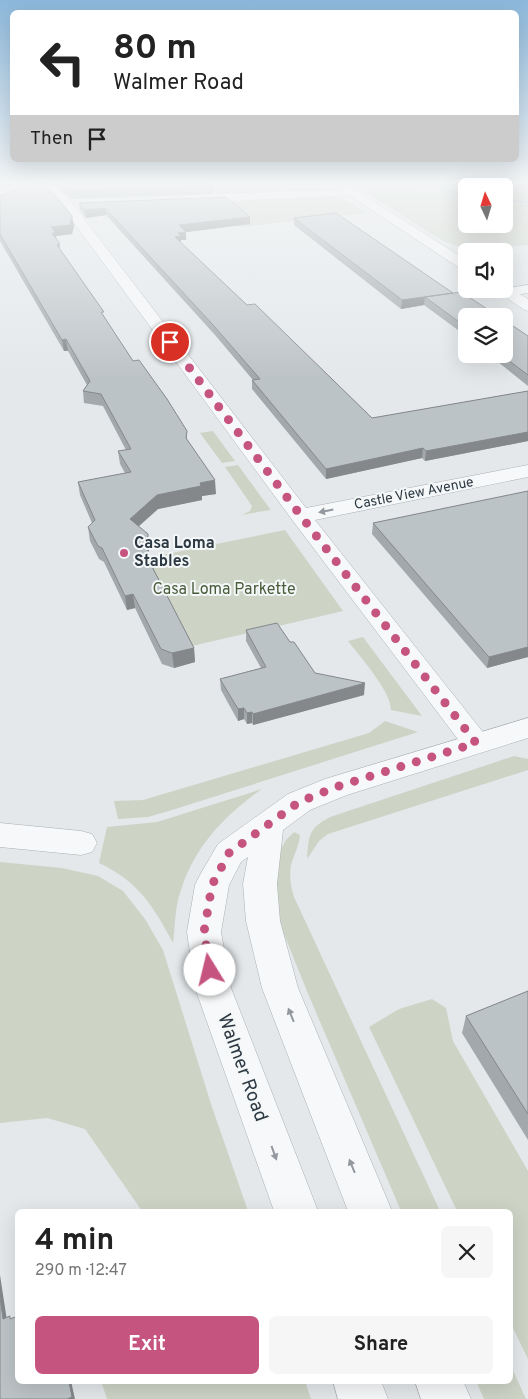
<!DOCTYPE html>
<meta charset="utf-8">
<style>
body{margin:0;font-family:Overpass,sans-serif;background:#f6f6f6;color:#222;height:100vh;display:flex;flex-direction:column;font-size:19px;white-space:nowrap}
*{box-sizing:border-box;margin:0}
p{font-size:16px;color:#767676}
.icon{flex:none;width:28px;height:28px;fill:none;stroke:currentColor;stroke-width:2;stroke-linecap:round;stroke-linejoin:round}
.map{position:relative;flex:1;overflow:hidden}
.sheet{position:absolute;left:15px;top:1209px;width:498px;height:175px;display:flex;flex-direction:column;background:#fff;border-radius:8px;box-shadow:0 5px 20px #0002}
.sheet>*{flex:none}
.banner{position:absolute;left:10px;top:10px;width:509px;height:152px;border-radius:8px;box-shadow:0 5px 20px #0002;background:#fff;color:#222;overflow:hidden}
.needle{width:32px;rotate:356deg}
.buttons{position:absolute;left:458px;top:178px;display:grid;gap:10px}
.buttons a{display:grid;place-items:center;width:55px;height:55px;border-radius:8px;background:#fff;box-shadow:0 5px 20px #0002;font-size:25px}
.pin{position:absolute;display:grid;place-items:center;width:42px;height:42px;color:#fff;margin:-21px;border:2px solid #fff;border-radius:50%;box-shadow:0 1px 5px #0007}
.me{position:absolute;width:55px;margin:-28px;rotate:351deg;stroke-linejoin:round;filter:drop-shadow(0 0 4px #0008)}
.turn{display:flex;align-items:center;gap:18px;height:105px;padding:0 20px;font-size:22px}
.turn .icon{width:65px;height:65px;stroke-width:2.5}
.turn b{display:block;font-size:35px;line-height:42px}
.then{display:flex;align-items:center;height:48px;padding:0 20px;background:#0003;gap:10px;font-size:19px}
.round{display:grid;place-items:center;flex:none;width:52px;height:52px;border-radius:8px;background:#f6f6f6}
.summary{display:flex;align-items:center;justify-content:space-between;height:85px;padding:0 20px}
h1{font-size:30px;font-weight:700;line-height:38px}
.button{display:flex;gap:10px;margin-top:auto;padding:10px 20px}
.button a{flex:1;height:58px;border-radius:8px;background:#c5547f;color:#fff;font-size:20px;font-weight:700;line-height:58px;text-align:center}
.button a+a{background:#f6f6f6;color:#222}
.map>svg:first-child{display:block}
.green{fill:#cdd4c6;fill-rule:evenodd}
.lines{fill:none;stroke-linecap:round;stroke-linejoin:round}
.stream{fill:#a2bdc8;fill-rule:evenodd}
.minor-casing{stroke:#a9b0b5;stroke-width:1}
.tertiary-casing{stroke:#a9b0b5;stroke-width:1}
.minor{fill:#f7f8f9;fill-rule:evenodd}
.tertiary{fill:#f7f8f9;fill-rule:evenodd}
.wall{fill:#a2a8ab}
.shaded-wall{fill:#84888b}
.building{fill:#bcc3c7;stroke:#84888b}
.oneway{fill:#92989e}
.route{stroke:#c5547f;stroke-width:9;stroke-dasharray:0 16.2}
.poi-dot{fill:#c5547f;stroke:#f4f7f8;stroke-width:2}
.labels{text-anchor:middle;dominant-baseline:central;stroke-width:4;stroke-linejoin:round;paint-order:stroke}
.far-street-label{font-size:14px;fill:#2d3942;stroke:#f4f7f8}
.poi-label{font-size:16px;font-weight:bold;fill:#2d3942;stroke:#f4f7f8;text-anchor:start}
.park-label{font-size:16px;fill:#495d3b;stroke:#f4f7f8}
.near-street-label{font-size:19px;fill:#2d3942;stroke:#f4f7f8}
</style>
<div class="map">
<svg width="528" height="1399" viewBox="0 0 528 1399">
<rect width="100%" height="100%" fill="#e4e8eb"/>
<!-- green -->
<path class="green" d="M206,183H320L330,191L221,195Z
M351,183H528V245L482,248L472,245L456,246L441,240ZM466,186H504V224H466Z
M336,197L348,201L366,213L240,227L206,200Z
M213,431L235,461L222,463L200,433Z
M238,465L270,509V510L242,515L250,511L252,506L225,467Z
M285,530L343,611L192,646L147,558Z
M363,637L422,716L391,710C391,691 360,657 348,641Z
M385,721L418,732L169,811L148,817L118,819L114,801L143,800L369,733Z
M514,756L528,759V770L328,834L319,841L307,859C309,835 308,829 330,817Z
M262,789C225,815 195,846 181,890C175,906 175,926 173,943C153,906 139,882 99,863L107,827L157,822Z
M294,832L300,835C299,846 294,855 291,865C289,876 291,887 294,897L440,1211H401L309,996L275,912L277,855L286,840Z
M0,862L62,868L98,876L123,891L145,919L163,950L212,1107L248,1211H142L85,1129L47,1118L0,1123Z
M432,999L446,1008L453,1041L528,1171V1359L510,1322V1211H457L369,1027L399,1009Z
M510,1364L526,1399H484L476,1381H510Z
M101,1381H305L311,1399H107Z"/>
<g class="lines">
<!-- stream -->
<path class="stream" d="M414,183H422L466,194V196Z
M504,199L528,201V203L504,201Z"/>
<defs>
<path id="minor" d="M51,185L55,186L71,202L306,508L528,465V477L315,520L486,736L490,743L486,750L476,753L466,750L293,521L63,208L47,190L45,188Z
M352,189L358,193L356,195L188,203L182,199L188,195Z
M528,285V293L506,296L501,295L499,292L501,289Z
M0,823L81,831L92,834L97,843L92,852L81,855L0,847Z"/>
<path id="tertiary" d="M331,183H345L466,260V270L461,269Z
M504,285L528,299V311L523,309L494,289H504Z
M528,718V738L347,795L310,810L283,830L277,884L280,921L298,988L392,1211H348L262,988L246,921L243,884L248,857L241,862L229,885L221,932L231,988L318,1211H274L195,988L187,932L195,885L200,875L218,844L288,794L325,779Z
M333,1381H381L388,1399H338Z
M415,1381H463L471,1399H421Z"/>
</defs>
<!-- minor casing -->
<use href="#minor" class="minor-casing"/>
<!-- tertiary casing -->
<use href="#tertiary" class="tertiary-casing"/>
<!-- minor -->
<use href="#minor" class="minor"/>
<!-- tertiary -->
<use href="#tertiary" class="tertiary"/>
</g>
<!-- wall -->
<path class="wall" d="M60,183H210L214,186V194L71,199L61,190Z
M0,196L72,216L74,226L72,234L56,236V240L60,244V249L133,361L187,431V441L216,494L202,496V500L158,509L138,527L149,548V560L194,648L195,662L174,668L162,664L135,608L127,610L104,562L99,559L90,541L88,527L92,523L80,495L78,482L125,473L120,464L118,451L126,450L103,406L84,403L83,391L87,385L68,351H64L0,241Z
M79,203L250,224L186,232V240H181V243L247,305L372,418L528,391V441L425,461L422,458L326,479L252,389V380H253L215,335L106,215L86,218L80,210Z
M294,218L453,293L466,316V336L424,305L401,309L294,225Z
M528,336V386L498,362V360L490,354H504Z
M528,491V657L487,668L372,534L373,523Z
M246,630L290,642L315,673L364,695L253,725L252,723L247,724L244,719L238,721L221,690L220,679L261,668L246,641Z
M528,991V1140L462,1033L466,1016Z"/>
<!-- shaded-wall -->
<path class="shaded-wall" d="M105,208L106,215L86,218L85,210Z
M72,216L74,226L72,234L56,236L57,243H54L51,227Z
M250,217V224L179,233V225Z
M186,232V240H181V244L175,237L178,233Z
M453,293L425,297L424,305L401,309L402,300Z
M66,339L68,351H64L62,340Z
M528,432V441L425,461L426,451Z
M423,448L422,458L326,479V469Z
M215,480L216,494L202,496V500L158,509L131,533L130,519L157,495L200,483Z
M148,534L149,548L148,571L147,557Z
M133,594L135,608L127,610L125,596Z
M528,647V657L487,668L489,657Z
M194,648L195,662L174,668L172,653Z
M365,683L364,695L253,725V714Z
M244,708V719L238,721V709Z
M252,712V723L247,724V713Z
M0,1275L8,1327L3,1319L0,1297Z
M69,1381H71L75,1399H67Z"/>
<!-- building -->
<path class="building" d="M31,183H45L72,216L70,225L51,227L56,233H52L60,244L57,245L104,312H101L133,361L139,360L167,399L187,431L186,438L215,480L200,483L201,486L157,495L130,519L148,534L147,557L194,648L172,653L161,649L133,594L125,596L102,548L98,546L88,527L95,520L78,482L131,472L118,451L131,449L101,394L83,391L90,381L66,339L62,340L0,234V196Z
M62,183H210L214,186L70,191Z
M226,197L250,217L179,225L186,232L178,233L181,236L175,237L247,305L255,304L372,418L528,391V432L426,451L423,448L326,469L252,380L260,379L214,326L105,208L85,210L79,203Z
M336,213L453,293L402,300L294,218Z
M461,292L498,316H466V327L425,297Z
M504,320L528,336V375L500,354H504Z
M528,491V647L489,657L373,523Z
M277,623L290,642H294L315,673L365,683L253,714L252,712L247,713L244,708L238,709L220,679L266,667L246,630Z
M528,991V1114L466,1016Z
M0,1297L3,1319L10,1316V1319L18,1316V1381H69L72,1397L67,1399H0Z"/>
<!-- one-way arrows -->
<defs><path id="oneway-solid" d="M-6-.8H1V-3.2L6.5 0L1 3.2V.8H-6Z" transform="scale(1.25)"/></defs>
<g class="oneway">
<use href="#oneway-solid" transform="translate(326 511) rotate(169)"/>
<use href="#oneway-solid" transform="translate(291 1015) rotate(-112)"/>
<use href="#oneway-solid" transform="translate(274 1153) rotate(70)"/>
<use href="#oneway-solid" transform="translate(352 1166) rotate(-112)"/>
</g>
<!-- sky -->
<linearGradient id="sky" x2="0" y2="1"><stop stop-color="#8cb8db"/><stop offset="0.48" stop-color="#f3f5f6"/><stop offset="1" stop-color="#f3f5f6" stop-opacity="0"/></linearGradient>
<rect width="528" height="379" fill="url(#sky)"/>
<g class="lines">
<!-- route -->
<path class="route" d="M170,342L301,516L476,743L336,787L299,802L229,853L212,885L204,932L210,970"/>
</g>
<!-- markers -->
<circle class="poi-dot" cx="124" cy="553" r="5"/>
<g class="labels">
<!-- far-street labels -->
<g class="far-street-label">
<text transform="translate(414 494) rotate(-11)">Castle View Avenue</text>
</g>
<!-- poi labels -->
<g class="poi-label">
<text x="134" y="544">Casa Loma<tspan x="134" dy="18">Stables</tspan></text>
</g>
<!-- park labels -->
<g class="park-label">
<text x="224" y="590">Casa Loma Parkette</text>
</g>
<!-- near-street labels -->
<g class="near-street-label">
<text transform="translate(242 1068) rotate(70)">Walmer Road</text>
</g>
</g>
</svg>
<div class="buttons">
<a><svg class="needle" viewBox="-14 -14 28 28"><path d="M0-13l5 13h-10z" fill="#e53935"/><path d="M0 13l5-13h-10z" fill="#767676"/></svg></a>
<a><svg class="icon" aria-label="sound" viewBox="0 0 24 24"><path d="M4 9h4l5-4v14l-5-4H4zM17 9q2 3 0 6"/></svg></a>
<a><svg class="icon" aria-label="layers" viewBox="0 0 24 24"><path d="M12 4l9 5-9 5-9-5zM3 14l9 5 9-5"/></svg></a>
</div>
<div class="pin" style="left:170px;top:342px;background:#d93025"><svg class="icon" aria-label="arrive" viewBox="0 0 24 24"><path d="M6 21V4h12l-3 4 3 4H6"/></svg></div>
<svg class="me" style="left:210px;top:970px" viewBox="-20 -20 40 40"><circle r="19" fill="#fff"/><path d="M0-13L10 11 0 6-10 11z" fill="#c5547f"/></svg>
<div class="banner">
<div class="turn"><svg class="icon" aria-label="left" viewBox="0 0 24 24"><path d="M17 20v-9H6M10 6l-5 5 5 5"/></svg><div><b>80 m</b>Walmer Road</div></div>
<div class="then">Then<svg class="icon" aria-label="arrive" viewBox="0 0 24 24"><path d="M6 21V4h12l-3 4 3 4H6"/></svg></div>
</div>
<section class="sheet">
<div class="summary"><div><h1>4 min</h1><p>290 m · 12:47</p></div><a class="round"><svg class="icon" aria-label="close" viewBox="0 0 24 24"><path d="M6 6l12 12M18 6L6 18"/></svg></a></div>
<div class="button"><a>Exit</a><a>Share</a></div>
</section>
</div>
